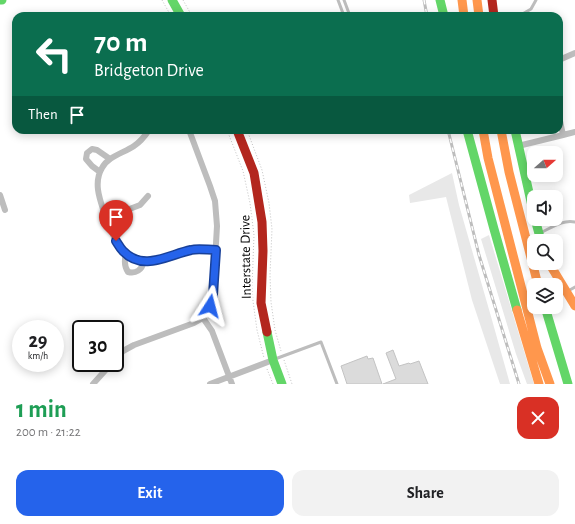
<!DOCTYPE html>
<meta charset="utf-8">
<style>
body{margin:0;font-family:"Alegreya Sans",sans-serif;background:#f2f2f2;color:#202124;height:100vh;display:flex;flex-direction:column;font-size:15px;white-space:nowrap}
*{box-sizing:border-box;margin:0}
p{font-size:13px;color:#757577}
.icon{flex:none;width:22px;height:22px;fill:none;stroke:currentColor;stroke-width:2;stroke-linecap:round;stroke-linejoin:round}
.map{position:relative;height:384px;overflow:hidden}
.panel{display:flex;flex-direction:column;background:#fff;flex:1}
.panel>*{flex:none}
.guide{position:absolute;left:12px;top:12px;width:551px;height:122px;border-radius:12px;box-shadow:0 2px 10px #0003;background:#0b6e4f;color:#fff;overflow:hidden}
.needle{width:26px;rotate:69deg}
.tools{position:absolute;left:527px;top:146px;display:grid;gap:8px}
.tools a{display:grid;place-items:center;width:36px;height:36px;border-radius:8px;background:#fff;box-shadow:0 2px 10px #0003;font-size:20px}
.speed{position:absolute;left:12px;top:320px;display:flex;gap:8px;font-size:20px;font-weight:700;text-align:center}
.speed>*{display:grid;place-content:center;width:52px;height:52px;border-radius:50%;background:#fff;box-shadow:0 2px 10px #0003;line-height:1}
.speed small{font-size:10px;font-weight:400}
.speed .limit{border:2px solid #111;border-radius:6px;background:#fff;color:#111}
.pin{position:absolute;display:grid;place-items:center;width:34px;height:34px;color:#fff;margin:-41px -17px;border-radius:50% 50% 50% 0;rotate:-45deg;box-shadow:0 0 4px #0007}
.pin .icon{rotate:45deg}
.me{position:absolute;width:44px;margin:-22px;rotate:9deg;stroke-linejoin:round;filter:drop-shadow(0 0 3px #0008)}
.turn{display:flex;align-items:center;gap:14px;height:84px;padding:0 16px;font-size:18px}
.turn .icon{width:52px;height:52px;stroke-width:2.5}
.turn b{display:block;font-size:28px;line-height:34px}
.then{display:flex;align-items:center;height:38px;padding:0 16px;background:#0003;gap:8px;font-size:15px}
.round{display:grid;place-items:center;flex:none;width:42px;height:42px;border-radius:12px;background:#f2f2f2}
.headline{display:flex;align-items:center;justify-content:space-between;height:68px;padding:0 16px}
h1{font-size:24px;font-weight:600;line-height:30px;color:#1e9e55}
.action{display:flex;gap:8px;margin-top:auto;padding:8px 16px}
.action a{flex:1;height:46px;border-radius:12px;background:#2563eb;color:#fff;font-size:16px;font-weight:600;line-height:46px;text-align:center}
.action a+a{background:#f2f2f2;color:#202124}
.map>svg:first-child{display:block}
.green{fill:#e8e8e8}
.building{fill:#dbdbdb;stroke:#c3c3c3}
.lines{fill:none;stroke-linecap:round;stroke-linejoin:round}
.path{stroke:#c2c2c2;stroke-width:1;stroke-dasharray:1 2;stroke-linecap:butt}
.lane{stroke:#bdbdbd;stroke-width:3}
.street{stroke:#bdbdbd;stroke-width:6}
.fast{stroke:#63d668;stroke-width:9}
.slow{stroke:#ff974d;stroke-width:9}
.jam{stroke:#b3261e;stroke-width:9}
.rail-casing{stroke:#bdbdbd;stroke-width:3}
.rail{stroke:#fff;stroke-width:1.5;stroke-dasharray:4.5;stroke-linecap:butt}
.route-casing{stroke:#184099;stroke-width:10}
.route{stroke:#2563eb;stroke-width:7}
.labels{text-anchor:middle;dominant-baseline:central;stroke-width:4;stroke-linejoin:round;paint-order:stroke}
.street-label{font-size:14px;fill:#000;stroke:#fff}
</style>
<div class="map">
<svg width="575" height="384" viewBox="0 0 575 384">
<rect width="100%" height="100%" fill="#fff"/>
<!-- green -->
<path class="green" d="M452,173L459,205L492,320L510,384H500L472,300L446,197L410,203L409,195Z
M489,235L534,384H527L516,354L481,239Z"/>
<!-- building -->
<path class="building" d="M393,350L399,366L409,363L410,364L419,361L428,384H383L396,379L386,353Z
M367,356L368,359L373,358L382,384H347L341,366Z"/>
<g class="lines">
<!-- path -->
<path class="path" d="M162,0L171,16
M183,0L192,16
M227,130L243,171L250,203L254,235L252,287L253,301L257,330L264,358
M247,130L262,170L269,203L272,229L270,275L271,302L275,330L281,351
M284,360L292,384
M267,369L273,384"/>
<!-- lane -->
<path class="lane" d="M338,0L344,16
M344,0L350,16
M519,16L531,9L536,0
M540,233C551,228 563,219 575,222
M568,291L575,287
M275,359L321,342L337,384"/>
<!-- street -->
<path class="street" d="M559,60L575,53
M559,116L563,135L575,132
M149,130C145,136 140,142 134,146C124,153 108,156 102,168C93,183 100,200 105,215C114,241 126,269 159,260C170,257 180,252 191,250C199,248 208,250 216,250
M518,146L563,135
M100,172L92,166L86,159L87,153L92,149L97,150L110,159
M0,195L5,210
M106,218L140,205L148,196
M126,254C124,261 124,266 128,272C136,274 142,270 144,261
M203,318L212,331L232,384
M115,360L123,351L134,345L194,323L203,318L210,306L213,295L217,226L215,201L210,186L189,130
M93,384L112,363
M210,384L273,360"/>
<!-- fast -->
<path class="fast" d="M0,0H2
M172,0L181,16
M440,0L444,16
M467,130L494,229L517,310
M515,130L534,215
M535,219L541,241
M545,307L568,384
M267,332L273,360L282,384"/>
<!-- slow -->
<path class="slow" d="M462,0L464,16
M477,0L479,16
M483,130L488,158L537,348L550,384
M501,130L509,172L538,285
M549,263L575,306
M517,310L539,384"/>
<!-- jam -->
<path class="jam" d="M492,0L494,16
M237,130L254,173L262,222L263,251L261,303L267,332"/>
<defs>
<path id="rail" d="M424,0L427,16
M448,130L479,255L519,384"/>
</defs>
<!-- rail casing -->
<use href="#rail" class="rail-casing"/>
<!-- rail -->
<use href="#rail" class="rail"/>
</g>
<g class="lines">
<defs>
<path id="route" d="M116,241C118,244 120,248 123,251C143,272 168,255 191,250C198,248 208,250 216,250L213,295L210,306"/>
</defs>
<!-- route casing -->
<use href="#route" class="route-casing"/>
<!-- route -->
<use href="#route" class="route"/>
</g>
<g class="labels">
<!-- street labels -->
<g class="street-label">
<text transform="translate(246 257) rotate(-91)">Interstate Drive</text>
</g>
</g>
</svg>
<div class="tools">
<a><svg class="needle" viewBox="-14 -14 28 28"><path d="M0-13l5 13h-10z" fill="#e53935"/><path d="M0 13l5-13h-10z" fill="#757577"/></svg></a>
<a><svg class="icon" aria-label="sound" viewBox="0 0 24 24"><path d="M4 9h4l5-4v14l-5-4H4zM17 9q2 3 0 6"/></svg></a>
<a><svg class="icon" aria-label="search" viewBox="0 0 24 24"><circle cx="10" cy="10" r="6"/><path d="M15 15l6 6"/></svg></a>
<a><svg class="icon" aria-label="layers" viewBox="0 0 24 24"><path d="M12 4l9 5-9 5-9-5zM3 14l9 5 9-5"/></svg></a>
</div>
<div class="speed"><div>29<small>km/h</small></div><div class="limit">30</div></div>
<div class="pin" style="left:116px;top:241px;background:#d93025"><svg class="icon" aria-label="arrive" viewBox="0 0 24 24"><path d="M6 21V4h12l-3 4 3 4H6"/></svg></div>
<svg class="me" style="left:210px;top:306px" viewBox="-20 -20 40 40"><path d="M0-17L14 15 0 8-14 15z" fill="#2563eb" stroke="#fff" stroke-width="4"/></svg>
<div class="guide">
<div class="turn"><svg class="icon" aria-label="left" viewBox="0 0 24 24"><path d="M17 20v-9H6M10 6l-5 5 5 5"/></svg><div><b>70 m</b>Bridgeton Drive</div></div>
<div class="then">Then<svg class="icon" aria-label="arrive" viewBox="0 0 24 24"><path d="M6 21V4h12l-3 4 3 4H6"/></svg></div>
</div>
</div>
<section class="panel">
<div class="headline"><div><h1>1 min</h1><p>200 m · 21:22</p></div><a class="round" style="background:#d93025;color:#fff"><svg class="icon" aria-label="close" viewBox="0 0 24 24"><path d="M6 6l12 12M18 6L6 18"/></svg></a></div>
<div class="action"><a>Exit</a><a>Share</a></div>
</section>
